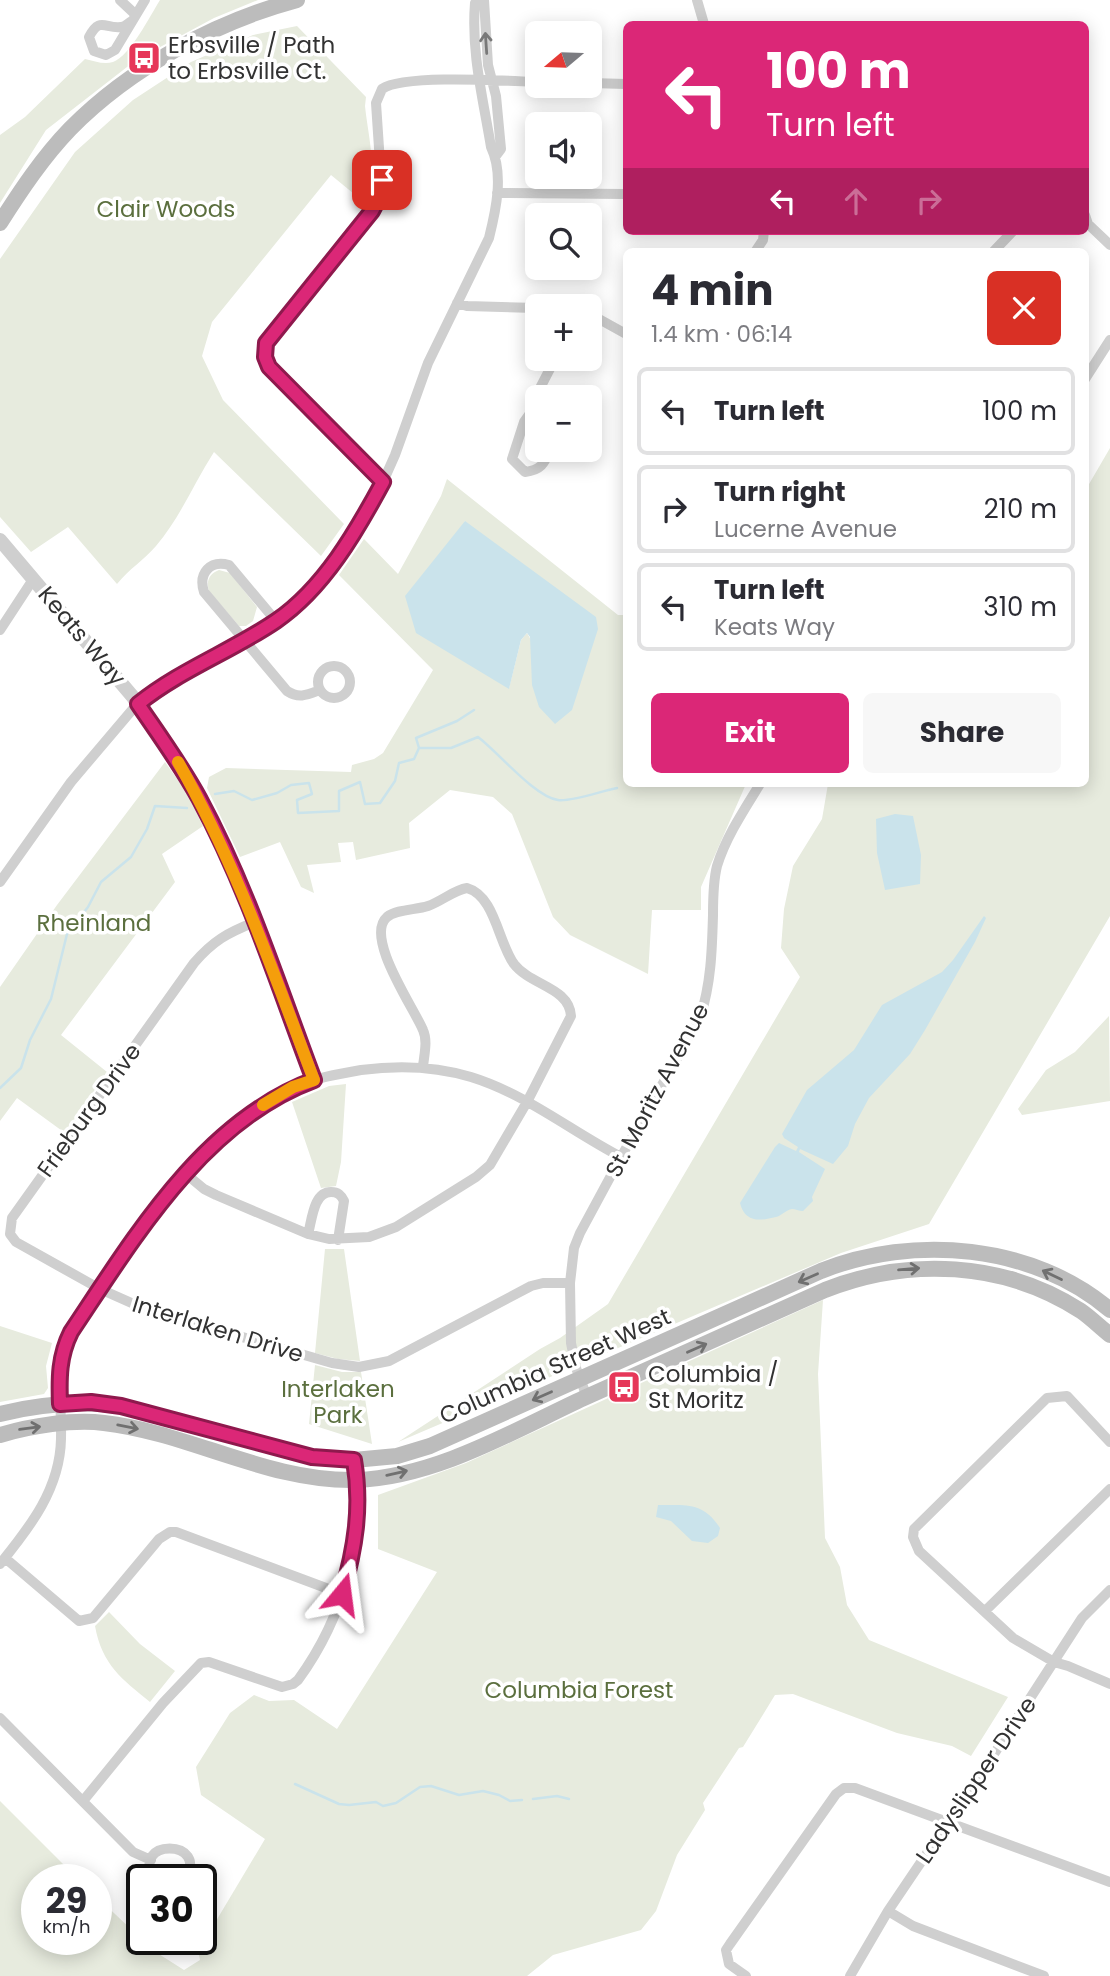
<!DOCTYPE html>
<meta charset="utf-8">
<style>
body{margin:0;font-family:Poppins,sans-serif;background:#f7f7f7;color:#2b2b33;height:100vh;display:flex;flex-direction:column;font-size:26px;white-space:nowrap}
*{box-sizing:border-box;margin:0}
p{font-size:23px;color:#7c7c81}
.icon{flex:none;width:38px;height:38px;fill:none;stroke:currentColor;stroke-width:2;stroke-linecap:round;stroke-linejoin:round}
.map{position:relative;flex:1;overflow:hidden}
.side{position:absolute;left:623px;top:248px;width:466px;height:539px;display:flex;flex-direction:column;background:#fff;border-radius:10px;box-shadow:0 4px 18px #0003}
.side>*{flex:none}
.banner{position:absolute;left:623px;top:21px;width:466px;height:214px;border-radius:10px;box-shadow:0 4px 18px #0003;background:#db2777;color:#fff;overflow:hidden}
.needle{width:46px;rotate:251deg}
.buttons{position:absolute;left:525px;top:21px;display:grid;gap:14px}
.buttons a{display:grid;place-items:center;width:77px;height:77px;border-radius:10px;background:#fff;box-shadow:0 4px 18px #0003;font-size:35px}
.speed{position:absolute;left:21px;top:1864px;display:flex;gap:14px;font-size:35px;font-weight:700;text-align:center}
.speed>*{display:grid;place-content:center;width:91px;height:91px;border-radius:50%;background:#fff;box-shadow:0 4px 18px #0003;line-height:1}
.speed small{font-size:18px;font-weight:400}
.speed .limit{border:4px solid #111;border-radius:10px;background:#fff;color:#111}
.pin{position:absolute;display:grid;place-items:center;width:60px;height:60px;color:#fff;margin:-30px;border-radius:14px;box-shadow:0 4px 10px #0006}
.me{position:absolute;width:77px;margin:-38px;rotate:16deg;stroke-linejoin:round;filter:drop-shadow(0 0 5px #0008)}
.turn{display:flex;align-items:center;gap:24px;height:147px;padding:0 28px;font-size:32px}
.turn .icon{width:91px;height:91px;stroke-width:2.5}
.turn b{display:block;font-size:49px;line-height:60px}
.lanes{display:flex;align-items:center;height:66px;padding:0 28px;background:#0003;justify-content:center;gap:35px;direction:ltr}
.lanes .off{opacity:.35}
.round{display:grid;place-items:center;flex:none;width:74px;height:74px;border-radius:10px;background:#f7f7f7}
.headline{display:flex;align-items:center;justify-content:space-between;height:119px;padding:0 28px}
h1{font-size:42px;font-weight:700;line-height:52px}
.action{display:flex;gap:14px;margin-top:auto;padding:14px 28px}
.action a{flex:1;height:80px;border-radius:10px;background:#db2777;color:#fff;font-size:28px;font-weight:700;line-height:80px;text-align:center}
.action a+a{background:#f7f7f7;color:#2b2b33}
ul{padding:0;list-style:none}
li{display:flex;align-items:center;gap:21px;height:88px;margin:0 14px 10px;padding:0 14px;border:4px solid #e1e1e2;border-radius:10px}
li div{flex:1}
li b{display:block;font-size:26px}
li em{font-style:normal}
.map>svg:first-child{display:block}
.green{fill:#e7ebde;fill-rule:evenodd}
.water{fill:#cae3eb}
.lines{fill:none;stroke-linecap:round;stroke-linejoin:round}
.stream{stroke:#cae3eb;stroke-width:2.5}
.minor{stroke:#cfcfcf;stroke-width:10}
.tertiary{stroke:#cfcfcf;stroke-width:14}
.secondary{stroke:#bcbcbc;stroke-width:16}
.oneway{stroke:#797979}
.oneway2{stroke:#707070}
.route-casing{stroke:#8e194d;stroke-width:18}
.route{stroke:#db2777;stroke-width:12}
.slow{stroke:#f59e0b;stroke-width:12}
.labels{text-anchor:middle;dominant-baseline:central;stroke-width:7;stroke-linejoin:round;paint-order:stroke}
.poi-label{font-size:23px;fill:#323232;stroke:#fff;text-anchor:start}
.park-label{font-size:23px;fill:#5b6f3e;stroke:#fff}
.street-label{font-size:23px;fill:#323232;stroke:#fff}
</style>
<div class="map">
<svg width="1110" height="1976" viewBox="0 0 1110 1976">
<rect width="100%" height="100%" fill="#fff"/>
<!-- green -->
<path class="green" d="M160,0H258L214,18L136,60L46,130L0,203V135L25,117L85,59C94,61 104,65 113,62C130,56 150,16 160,0Z
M297,26L366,97L365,106C368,136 379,175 365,203L331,175L212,322L202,356L223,400L344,524L321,556L214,452C194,483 180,518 156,546C144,560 129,569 117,584L68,527L31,552L0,517V259L75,152L133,100L191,62L253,35Z
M1110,448V916L929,1224L841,1253L398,1442L540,1349L560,1338L608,1304L800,977L781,948L784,909L793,866L822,819L828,784H1085V491Z
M447,479L618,615H626V784H746L701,887V910H652L648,974L570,935L553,917L512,814L493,797L450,790L409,823L410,848L356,860L353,842L338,843L341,862L307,865L314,893L301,887L280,842L240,857L207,788L209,777L226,768L351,772L352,765L374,759L383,753L433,670L339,575L364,539L398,574L441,496ZM464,521L572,710L527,633L521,640L509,688Z
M219,570L230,573L257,607L253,621L246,626H239L209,591C206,581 209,574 219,570Z
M165,762L185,790L203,826L162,854L175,882L61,1035L107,1072L65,1133L17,1098L0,1121V987L57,905Z
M1109,1016L1110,1101L1022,1115L1018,1109L1046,1070L1075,1052Z
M346,1084L341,1162L336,1186L321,1188L292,1102L329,1086Z
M325,1249H344L360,1361L338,1359L315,1353Z
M823,1300L818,1374L825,1538L840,1567L847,1605L869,1640L1008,1697L971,1756L952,1746L897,1733L793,1694L775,1695L743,1747L739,1748L703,1803L705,1810L677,1855L656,1911L641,1930L553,1955L527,1976H0V1801L78,1879L37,1880V1939H96V1896L154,1951L184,1970L200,1960L196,1939H201V1930L216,1921L265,1839L201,1795L196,1767L230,1713L254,1695L269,1701L294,1700L337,1729L437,1572L378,1549V1495L466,1463Z
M0,1326L52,1343L46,1366L48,1388L44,1394L0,1402Z
M315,1365L342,1372H361L372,1444L309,1424Z
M109,1612L140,1644L175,1671L150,1702C122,1679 102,1665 95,1626Z"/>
<!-- water -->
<path class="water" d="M465,521L596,617L598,629L572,710L555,724L539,707L532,685L530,637L527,633L521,640L509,689L416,633L405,596Z
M895,814L913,816L921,855L920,884L885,890L877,853L876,819Z
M984,916L986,918L975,942L925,1030L910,1054L869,1098L855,1124L848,1146L833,1164L800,1149L799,1152L825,1169L812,1197L813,1201L803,1211C799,1211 795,1209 792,1209C786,1210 781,1216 776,1217C760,1221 745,1223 740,1203L775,1147L779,1143L796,1151L798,1147L784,1138L782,1134L807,1090L854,1050L882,1005L942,972L953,960Z
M658,1505C686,1505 704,1502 720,1528L718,1536L708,1543L692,1541L671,1521L656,1517Z"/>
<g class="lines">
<!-- stream -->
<path class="stream" d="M419,748H451L478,737C499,753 535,797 558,800C572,802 601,791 617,788
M215,794L234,791L252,800L277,793L291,785L309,783L312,794L297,800L298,813L339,811V791L360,782L365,804L380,803L395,781L399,763L414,759L419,748L416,738L457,721L474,710
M0,1088L21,1068L30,1040L51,999L67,934L88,907L101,882L131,857L147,829L155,806L187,808
M295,1784L339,1804L349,1805L376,1802L383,1806L396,1803L420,1787L431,1786L459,1795L483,1791L499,1795L510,1801L522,1800
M533,1799L557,1796L569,1799"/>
<!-- minor -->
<path class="minor" d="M120,0L136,15
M484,0L488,65L496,96L501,149L495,157
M697,0L704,24
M132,21C128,23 125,27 121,27C105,29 100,16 89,37L94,51L106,55L115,50L145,0
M590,83L626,84
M497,193L626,194
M1085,215L1088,224L1110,245
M755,252L763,240L764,231
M993,252L1013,231
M457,303L467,306L537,308
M590,314L626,334
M1085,379L1110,340
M550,450C544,464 541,470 525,472L512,459L524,422L534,408L539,390L555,359
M383,482L269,367L265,357L266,343L372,211L382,193L376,103L382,89C404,74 507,81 537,82
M276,621L229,565C210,560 198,573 204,592L287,691C299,699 307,695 320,690
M0,630L34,578
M318 682a16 16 0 1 1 32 0a16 16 0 1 1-32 0Z
M0,882L71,782L138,703L276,621L308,594L341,552L363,519L383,482L395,455L428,363L489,238C496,210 504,174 491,147C483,98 471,53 475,3L477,0
M255,922C227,933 213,941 194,963L12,1218L10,1234L16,1242L100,1289L145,1309L332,1363L359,1367L389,1361L531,1286L543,1283H570
M186,1174L204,1189L216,1195L308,1234L329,1239L369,1237L396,1227L476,1177L490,1165L527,1102L571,1016C569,987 531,986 514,964C498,942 495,896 467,888C454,890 442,901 428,906C416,910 397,909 387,917C364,937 414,1008 423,1030C428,1041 424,1055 423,1067
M308,1234C312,1221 313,1192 331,1192C338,1192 341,1195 344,1201L338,1240
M587,1397L576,1368L571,1343L570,1283L574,1248L580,1233L621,1157L700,1018C711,984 712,951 713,915C713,899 713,882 717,866C726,837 744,810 760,784
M1110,1442L1067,1396L1047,1398L914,1529L913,1537L919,1551L1013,1638L1054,1662L1068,1666L1110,1684
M5,1558L79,1621L93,1618L159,1539L170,1532H176L342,1594
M0,1564C30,1527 60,1489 61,1439C62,1402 54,1367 71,1332C128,1248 198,1130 294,1087C315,1078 338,1074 361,1070C398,1065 435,1066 471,1077C526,1094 571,1131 621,1157
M985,1611L1110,1489
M0,1718L133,1852L151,1860
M83,1801L163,1703L201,1663L209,1662L282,1687L293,1684L298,1680C344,1617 366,1538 354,1460
M156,1880C126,1838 213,1838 184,1880
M888,1911L913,1926L1044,1976
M746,1976L729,1964L726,1950L730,1944L836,1794L844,1788H855L1110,1882
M850,1976L888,1911L996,1751L1082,1618L1110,1590"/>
<!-- tertiary -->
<path class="tertiary" d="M0,540L133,697L177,760L218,836L255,922L314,1080"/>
<!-- secondary -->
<path class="secondary" d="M0,223C21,190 43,157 70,129C130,68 215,22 297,0
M0,1414C40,1404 80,1400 121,1406L312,1457L354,1460L397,1456L430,1446L821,1271C913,1234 1033,1244 1110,1310
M0,1435C30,1426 73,1419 104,1423C190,1433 268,1482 356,1480C436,1477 513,1431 584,1398C664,1362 745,1326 825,1290C908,1257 1004,1261 1081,1311C1091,1318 1100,1327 1110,1335"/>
</g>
<!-- one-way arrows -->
<defs><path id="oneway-shaft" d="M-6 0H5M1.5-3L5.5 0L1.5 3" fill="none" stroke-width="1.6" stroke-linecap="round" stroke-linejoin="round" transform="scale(1.75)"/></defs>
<use class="oneway" href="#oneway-shaft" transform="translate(486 43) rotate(-94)"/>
<g class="oneway2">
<use href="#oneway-shaft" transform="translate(909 1269) rotate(-5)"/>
<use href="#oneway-shaft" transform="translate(1052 1275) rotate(-154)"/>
<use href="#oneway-shaft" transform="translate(808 1278) rotate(156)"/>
<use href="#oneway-shaft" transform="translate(697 1348) rotate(-24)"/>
<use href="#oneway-shaft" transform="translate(542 1396) rotate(156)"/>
<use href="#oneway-shaft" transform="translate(128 1427) rotate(11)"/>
<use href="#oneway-shaft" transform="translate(30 1428) rotate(-8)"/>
<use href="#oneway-shaft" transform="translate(397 1473) rotate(-13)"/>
</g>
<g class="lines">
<defs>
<path id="route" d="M342,1594C355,1549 362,1507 354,1460L312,1457L121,1406L91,1402L60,1404C59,1378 59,1356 71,1332C134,1238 203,1121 314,1080C278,985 247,887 199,798C181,765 159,735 138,704C180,670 232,651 276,621C324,588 356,532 383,482L269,367L265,357L266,343L372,211L382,192V180"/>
</defs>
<!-- route casing -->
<use href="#route" class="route-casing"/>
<!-- route -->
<use href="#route" class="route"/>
<!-- slow -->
<path class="slow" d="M178,762C236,863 273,972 314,1080L293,1087L263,1105"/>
</g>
<!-- icons -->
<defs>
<symbol id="bus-square" viewBox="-11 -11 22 22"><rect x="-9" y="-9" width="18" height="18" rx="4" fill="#e63759" stroke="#fff"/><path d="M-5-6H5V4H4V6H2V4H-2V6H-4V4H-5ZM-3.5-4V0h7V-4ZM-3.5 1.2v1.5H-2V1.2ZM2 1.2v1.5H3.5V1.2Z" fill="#fff"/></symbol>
</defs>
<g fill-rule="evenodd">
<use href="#bus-square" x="125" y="39" width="38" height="38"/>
<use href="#bus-square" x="605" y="1368" width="38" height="38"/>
</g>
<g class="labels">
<!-- poi labels -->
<g class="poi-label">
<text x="168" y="45">Erbsville / Path<tspan x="168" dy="26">to Erbsville Ct.</tspan></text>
<text x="648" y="1374">Columbia /<tspan x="648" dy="26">St Moritz</tspan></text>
</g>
<!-- park labels -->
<g class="park-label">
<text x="166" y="209">Clair Woods</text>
<text x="94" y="923">Rheinland</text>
<text x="338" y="1389">Interlaken<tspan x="338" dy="26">Park</tspan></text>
<text x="579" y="1690">Columbia Forest</text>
</g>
<!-- street labels -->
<g class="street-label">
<text transform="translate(82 636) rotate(50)">Keats Way</text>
<text transform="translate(657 1090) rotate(-62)">St. Moritz Avenue</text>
<text transform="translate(89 1110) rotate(-54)">Frieburg Drive</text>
<text transform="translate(218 1329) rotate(17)">Interlaken Drive</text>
<text transform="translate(555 1366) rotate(-24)">Columbia Street West</text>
<text transform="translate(976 1780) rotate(-56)">Ladyslipper Drive</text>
</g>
</g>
</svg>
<div class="buttons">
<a><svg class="needle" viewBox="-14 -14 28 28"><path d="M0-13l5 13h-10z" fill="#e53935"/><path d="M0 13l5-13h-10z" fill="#7c7c81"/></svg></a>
<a><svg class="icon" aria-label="sound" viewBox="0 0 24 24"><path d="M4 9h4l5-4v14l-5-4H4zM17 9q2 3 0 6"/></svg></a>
<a><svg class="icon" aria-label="search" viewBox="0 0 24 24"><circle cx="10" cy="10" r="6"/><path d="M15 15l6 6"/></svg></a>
<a>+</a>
<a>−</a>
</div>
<div class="speed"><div>29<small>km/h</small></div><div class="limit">30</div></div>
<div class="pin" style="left:382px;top:180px;background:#d93025"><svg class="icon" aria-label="arrive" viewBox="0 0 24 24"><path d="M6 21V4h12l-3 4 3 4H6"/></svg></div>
<svg class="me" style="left:342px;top:1594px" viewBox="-20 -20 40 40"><path d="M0-17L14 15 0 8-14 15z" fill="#db2777" stroke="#fff" stroke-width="4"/></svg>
<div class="banner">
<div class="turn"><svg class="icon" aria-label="left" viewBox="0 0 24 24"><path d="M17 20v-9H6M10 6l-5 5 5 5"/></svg><div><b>100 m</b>Turn left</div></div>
<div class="lanes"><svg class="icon" aria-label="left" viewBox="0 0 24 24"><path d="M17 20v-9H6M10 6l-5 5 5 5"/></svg><svg class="icon off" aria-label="ahead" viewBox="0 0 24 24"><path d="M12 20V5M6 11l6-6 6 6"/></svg><svg class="icon off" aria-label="right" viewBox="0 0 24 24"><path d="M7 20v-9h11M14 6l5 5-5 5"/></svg></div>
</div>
<section class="side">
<div class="headline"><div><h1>4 min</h1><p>1.4 km · 06:14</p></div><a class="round" style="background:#d93025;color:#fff"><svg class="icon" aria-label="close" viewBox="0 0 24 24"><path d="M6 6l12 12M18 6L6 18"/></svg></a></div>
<ul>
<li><svg class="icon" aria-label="left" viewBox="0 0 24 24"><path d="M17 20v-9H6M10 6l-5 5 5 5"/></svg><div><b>Turn left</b></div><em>100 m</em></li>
<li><svg class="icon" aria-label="right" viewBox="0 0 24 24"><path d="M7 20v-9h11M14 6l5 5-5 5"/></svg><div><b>Turn right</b><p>Lucerne Avenue</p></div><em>210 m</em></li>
<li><svg class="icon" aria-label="left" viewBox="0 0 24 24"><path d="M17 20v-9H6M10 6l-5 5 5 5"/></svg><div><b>Turn left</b><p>Keats Way</p></div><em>310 m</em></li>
</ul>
<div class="action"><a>Exit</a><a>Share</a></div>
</section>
</div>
